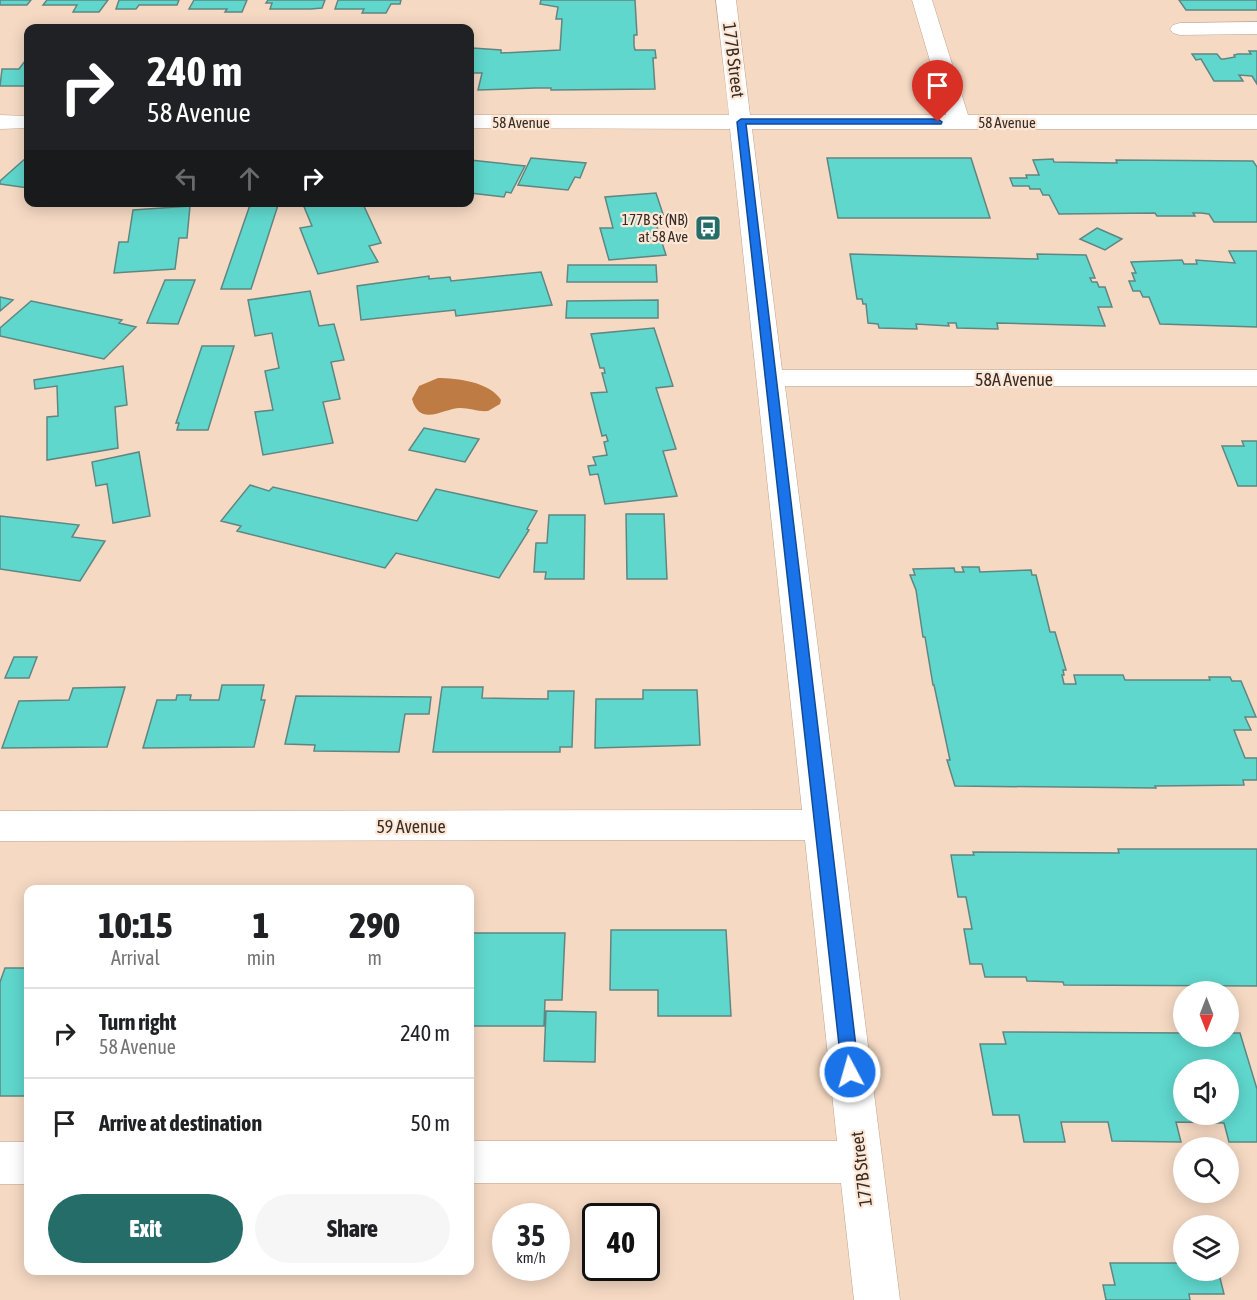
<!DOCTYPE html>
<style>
body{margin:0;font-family:"Asap Condensed",sans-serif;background:#f6f6f6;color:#202124;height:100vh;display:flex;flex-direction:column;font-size:22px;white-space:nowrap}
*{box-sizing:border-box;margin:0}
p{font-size:20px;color:#757577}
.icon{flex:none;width:33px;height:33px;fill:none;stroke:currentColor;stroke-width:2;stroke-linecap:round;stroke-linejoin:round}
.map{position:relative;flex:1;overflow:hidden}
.drawer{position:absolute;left:24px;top:885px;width:450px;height:390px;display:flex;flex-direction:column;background:#fff;border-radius:12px;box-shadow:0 3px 15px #0003}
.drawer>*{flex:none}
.hud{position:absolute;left:24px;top:24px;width:450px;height:183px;border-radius:12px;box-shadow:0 3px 15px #0003;background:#202124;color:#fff;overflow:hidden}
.needle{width:39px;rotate:180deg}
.fabs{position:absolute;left:1173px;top:981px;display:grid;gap:12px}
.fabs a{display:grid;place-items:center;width:66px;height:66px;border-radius:50%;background:#fff;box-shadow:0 3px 15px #0003;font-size:30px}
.speed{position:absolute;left:492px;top:1203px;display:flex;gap:12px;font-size:30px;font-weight:700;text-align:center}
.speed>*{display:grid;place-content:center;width:78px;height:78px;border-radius:50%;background:#fff;box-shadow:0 3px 15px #0003;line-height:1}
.speed small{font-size:15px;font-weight:400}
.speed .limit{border:3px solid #111;border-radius:9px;background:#fff;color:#111}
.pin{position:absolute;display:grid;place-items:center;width:51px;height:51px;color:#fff;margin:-62px -26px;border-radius:50% 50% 50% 0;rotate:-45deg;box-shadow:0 0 6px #0007}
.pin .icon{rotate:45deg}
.me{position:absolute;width:66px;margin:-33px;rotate:354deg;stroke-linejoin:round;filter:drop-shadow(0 0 4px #0008)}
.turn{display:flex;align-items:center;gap:21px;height:126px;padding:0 24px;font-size:27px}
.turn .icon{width:78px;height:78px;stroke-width:2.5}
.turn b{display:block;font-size:42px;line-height:51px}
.lanes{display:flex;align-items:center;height:57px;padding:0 24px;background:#0003;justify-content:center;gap:30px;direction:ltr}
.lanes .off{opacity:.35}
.eta{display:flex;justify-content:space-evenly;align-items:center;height:102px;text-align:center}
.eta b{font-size:36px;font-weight:800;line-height:42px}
.button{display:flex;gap:12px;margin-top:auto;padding:12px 24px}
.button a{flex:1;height:69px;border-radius:36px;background:#246d68;color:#fff;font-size:24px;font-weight:800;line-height:69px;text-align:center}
.button a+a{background:#f6f6f6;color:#202124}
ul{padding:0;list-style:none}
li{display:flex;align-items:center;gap:18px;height:90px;padding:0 24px;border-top:2px solid #e0e0e0}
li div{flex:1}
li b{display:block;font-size:22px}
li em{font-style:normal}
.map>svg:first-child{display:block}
.water{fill:#be7c44}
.building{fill:#5fd7cd;stroke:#608682;stroke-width:1.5;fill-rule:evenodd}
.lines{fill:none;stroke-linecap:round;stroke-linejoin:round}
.minor-casing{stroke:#bfa48f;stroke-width:1}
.minor{fill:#fff;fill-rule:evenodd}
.route{fill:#1a73e8;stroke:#114b97;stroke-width:1.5}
.labels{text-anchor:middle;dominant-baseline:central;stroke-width:4.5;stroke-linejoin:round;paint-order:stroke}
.far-street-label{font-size:15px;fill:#372d24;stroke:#fee7d6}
.far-poi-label{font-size:15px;fill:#372d24;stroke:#fee7d6;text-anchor:end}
.street-label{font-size:18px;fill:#372d24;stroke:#fee7d6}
</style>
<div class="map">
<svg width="1257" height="1300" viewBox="0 0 1257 1300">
<rect width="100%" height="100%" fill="#f5d9c3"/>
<!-- water -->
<path class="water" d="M438,378C457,378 490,382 501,400L500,404L488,411C479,412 470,408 460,408C444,408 420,428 412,399L419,386Z"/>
<!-- building -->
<path class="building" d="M0,0H31L27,5H0Z
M47,0H108L99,12H73L77,5H43Z
M119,0H179L177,5H139L136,9H116Z
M194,0H247L242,12H225L227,9H189Z
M268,0H325L322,8L311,9H270L272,3H266Z
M338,0H401L400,4H391L386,13H362L364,9H335Z
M541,0H635L637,35H634V46L635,50H655L656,58H653L655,89L551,90V88H535L478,90L482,73H471L473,48L501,50V53L560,50L562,19H556L558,7L540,4Z
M1179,0H1257V10H1186Z
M1249,51H1257V84L1252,76L1239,75L1243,81H1214L1201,59L1196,60L1192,54H1217L1221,59H1224L1235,57L1234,55L1238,54H1251Z
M25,61H28V86H0L2,69H19Z
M27,157L28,188L0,184V181Z
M531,158L586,163L580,178L575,177L568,190L518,185Z
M827,158H971L990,218H838Z
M1053,159L1054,162L1117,163L1116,160L1253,161L1257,167V222H1214L1209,214L1201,213H1193L1195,216H1157L1155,213L1059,214L1049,195H1043L1040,189H1030L1029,186H1013L1010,178H1027L1026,175H1039L1033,160Z
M470,160L525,166L511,193L506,192L504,197L470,193Z
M656,193L666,223L656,224L666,255L609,260L600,228H613L605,197Z
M251,202H279L251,289H221Z
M302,202H362L381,243L369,246L378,262L318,274L300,228L312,226Z
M190,206L187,238H179L175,269L114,273L119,242H128L133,210Z
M1097,228L1122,239L1105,250L1080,239Z
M1229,251H1257V327L1160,324L1149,297H1143L1140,291H1133L1129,281H1135L1132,273H1136L1131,262L1182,260L1184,264H1197L1196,260L1235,263Z
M850,254L1038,259L1037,254L1086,255L1095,278H1090L1092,282H1097L1099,287H1105L1112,307H1098L1105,326L997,323L998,329L957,328L956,323H948L949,326L916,324L917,329L879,328L878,324L868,323L866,304H863L862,299H857Z
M568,265H656L657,282H567Z
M541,272L552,305L456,316L455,310L361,320L357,286L429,276V279L450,277L451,281Z
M165,280H195L178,324L147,323Z
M310,291L319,326L334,324L344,360L331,362L340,399L323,402L333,443L263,455L255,412L273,410L265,371L279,368L272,333L255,336L248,300Z
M0,297L13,300L0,311Z
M658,300V318H566L567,301Z
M31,301L122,320L119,323L136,327L104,359L0,336V328Z
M654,328L673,386L656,388L676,449L663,451L677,496L605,504L598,474L590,475L588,466L596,465L593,457L607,455L604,442L608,441L606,435L602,436L591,393L607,392L602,373H605L604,368H600L591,334Z
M202,346H234L208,430H177L179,423H176Z
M123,366L127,405L115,407L118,448L47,460V417L58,416L57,386L35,389L34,380Z
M424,428L479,439L465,462L409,450Z
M1242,441H1257V486H1238L1222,446H1244Z
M139,452L150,516L113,523L107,484L96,486L92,462Z
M250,485L269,491L273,487L417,521L436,489L537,511L527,529L529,530L499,578L396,553L385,568L237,531L241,526L221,521Z
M626,514H664L667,579H627Z
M549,515H585L584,579H545L546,572H534L536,543H547Z
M0,516L79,525L72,537L105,541L80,581L0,569Z
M962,567H979L980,572L1031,570L1032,575H1036L1050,632H1055L1066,670H1063L1064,675H1062L1064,684H1076L1074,675H1123L1125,680H1210L1209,677H1230L1232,681H1241L1256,717H1245L1251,730H1234L1245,758H1257V780H1243L1244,785L1155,786L1156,788L955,786L947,760H950L934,685H933L925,637H923L916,590L910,575H915L913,569L954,568L955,572H964Z
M14,657H37L29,678H5Z
M222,685H264L261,700H265L254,747L143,748L157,700H176L177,695H191L190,700H219Z
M125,687L107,747L2,748L19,701L69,700L73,688Z
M442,687H483L482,698L548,699V691H574L572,747H560V752H433Z
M643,690H697L700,745L595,748L596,699H643Z
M296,696L431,697L429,714H405L399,752L314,751L315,745L285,744Z
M1118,849H1257V986L1064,985L1063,982L1027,981L1026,977H985L982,964H970L964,929H972L966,897H958L951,855H974L973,852L1119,853Z
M611,930H726L731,1016H658V990H610Z
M470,933H565L562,1000H545L544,1026H470Z
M5,968H28V1096H0V982Z
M546,1011L596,1012L595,1062L544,1061Z
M1003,1032L1184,1033V1036H1228V1033H1240L1257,1089V1142H1229L1224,1123L1176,1122L1181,1142L1112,1141L1108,1122H1061L1065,1142H1024L1019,1115H993L980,1044H1006ZM1184,1070H1228V1114H1184Z
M1110,1263H1184V1270H1218L1224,1294H1189L1190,1300H1106L1103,1285H1115Z"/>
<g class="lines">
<defs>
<path id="minor" d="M716,0H736L750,115H946L912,0H932L968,115H1257V129H752L782,370H1257V386H785L900,1300H854L841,1183H470V1141H837L805,840L0,841V811L802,810L730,129L470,128V115H729Z
M1257,22V34L1180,35L1173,33L1170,29L1173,25L1180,23Z
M0,115L28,116V128L0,129Z
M0,1142H28V1184H0Z"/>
</defs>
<!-- minor casing -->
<use href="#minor" class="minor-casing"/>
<!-- minor -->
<use href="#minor" class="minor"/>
</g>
<!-- route -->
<path class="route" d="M938,119L942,122L941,124H746L859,1072L857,1078L850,1080L844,1078L842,1072L737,122L741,119Z"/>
<!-- icons -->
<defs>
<symbol id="bus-square" viewBox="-11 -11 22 22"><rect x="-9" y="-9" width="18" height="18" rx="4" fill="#246d68" stroke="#fee7d6"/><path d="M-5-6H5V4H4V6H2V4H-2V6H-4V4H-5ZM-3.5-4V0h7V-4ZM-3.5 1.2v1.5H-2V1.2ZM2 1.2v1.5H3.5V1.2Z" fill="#fff"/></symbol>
</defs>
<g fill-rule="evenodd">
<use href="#bus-square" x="693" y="213" width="30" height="30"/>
</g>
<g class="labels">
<!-- far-street labels -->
<g class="far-street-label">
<text x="521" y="122">58 Avenue</text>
<text x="1007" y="122">58 Avenue</text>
</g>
<!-- far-poi labels -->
<g class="far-poi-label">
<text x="688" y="219">177B St (NB)<tspan x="688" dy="17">at 58 Ave</tspan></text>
</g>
<!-- street labels -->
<g class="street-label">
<text transform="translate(734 60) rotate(83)">177B Street</text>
<text x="1014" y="379">58A Avenue</text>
<text x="411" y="826">59 Avenue</text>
<text transform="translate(861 1169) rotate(-97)">177B Street</text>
</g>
</g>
</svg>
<div class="fabs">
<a><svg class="needle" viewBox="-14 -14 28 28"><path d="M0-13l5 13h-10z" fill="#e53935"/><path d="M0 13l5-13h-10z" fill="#757577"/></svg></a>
<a><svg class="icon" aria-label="sound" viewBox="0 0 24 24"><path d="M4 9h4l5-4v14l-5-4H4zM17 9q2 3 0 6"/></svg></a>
<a><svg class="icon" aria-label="search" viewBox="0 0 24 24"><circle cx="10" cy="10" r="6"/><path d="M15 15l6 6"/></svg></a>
<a><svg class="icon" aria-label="layers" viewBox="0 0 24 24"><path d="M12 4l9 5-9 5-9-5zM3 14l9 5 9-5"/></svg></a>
</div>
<div class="speed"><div>35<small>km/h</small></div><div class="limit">40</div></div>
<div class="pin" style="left:938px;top:122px;background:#d93025"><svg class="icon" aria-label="arrive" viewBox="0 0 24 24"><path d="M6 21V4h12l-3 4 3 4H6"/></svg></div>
<svg class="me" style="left:850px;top:1072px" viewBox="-20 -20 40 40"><circle r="17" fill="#1a73e8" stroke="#fff" stroke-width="3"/><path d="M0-11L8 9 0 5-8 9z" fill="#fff"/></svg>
<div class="hud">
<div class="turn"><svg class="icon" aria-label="right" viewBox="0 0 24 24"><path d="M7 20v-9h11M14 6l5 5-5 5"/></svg><div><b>240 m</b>58 Avenue</div></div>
<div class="lanes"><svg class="icon off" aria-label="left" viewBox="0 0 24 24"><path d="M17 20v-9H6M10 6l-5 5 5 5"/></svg><svg class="icon off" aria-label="ahead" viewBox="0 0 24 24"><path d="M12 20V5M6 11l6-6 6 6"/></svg><svg class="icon" aria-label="right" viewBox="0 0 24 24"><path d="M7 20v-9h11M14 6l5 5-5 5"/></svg></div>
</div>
<section class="drawer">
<div class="eta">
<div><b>10:15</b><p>Arrival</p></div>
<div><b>1</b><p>min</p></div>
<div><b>290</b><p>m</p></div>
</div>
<ul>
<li><svg class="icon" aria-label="right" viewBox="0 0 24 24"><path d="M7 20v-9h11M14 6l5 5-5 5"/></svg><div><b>Turn right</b><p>58 Avenue</p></div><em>240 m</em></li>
<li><svg class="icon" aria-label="arrive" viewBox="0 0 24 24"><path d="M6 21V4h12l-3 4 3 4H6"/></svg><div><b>Arrive at destination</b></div><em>50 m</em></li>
</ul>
<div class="button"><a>Exit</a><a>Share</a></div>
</section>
</div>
